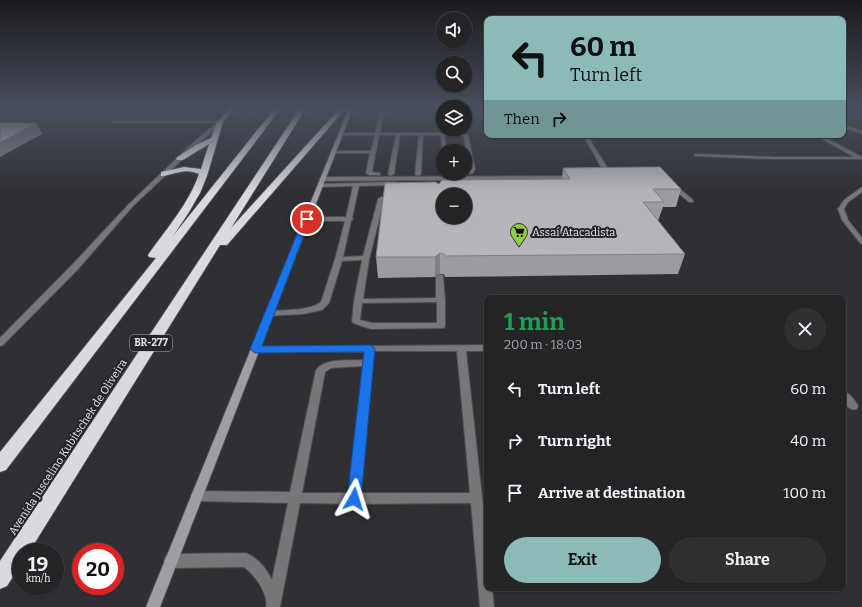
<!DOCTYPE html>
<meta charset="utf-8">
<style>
body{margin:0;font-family:Bitter,serif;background:#303033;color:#f1f3f6;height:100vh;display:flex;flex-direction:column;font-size:15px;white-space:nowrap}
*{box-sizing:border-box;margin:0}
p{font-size:13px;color:#a3a4a7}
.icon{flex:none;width:22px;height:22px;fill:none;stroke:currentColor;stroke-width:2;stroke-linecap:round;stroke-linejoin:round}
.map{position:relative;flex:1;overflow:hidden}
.sheet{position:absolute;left:484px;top:295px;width:362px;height:296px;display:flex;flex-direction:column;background:#242427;border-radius:8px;box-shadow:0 1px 3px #0004,0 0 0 1px #414144}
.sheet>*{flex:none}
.banner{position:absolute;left:484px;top:16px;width:362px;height:122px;border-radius:8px;box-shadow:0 1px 3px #0004,0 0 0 1px #414144;background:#8bbbb9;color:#111;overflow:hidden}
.controls{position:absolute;left:436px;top:12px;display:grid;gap:8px}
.controls a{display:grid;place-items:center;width:36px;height:36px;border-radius:50%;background:#242427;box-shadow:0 1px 3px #0004,0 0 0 1px #414144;font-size:20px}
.speed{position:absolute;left:12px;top:543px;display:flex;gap:8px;font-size:20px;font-weight:700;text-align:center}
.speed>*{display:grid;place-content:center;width:52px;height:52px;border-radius:50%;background:#242427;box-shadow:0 1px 3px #0004,0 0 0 1px #414144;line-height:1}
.speed small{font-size:10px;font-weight:400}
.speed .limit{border:6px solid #d22;background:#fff;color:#111}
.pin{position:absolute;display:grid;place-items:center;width:34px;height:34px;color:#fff;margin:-17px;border:2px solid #fff;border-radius:50%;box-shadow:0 1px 4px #0007}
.me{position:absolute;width:44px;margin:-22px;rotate:6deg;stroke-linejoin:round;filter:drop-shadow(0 0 3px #0008)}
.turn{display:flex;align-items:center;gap:14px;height:84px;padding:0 20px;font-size:18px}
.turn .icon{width:52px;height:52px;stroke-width:2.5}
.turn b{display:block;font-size:28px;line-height:34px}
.then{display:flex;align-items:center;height:38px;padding:0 20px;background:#0003;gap:8px;font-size:15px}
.round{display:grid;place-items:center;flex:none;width:42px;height:42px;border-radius:21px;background:#303033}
.headline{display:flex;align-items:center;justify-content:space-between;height:68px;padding:0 20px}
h1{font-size:24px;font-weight:700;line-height:30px;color:#1e9e55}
.action{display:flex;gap:8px;margin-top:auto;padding:8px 20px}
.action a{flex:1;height:46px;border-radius:24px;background:#8bbbb9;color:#111;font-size:16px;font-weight:700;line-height:46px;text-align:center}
.action a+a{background:#303033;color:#f1f3f6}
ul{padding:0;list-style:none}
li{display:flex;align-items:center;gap:12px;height:52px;padding:0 20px}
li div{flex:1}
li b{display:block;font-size:15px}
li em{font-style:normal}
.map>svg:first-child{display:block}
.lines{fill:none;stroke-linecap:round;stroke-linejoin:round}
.stream{fill:#170c50;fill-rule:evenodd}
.service-casing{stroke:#4d4d51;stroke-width:2}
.minor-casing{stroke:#4d4d51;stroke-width:2}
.tertiary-casing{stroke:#4d4d51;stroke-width:2}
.secondary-casing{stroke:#4d4d51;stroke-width:2}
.primary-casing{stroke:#4d4d51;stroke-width:2}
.motorway-casing{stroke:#4d4d51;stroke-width:2}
.service{fill:#777779;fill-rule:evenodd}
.minor{fill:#777779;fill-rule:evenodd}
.tertiary{fill:#777779;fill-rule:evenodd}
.secondary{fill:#9f9fa3;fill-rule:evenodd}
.primary{fill:#bdbec2;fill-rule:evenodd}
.motorway{fill:#d9dadf;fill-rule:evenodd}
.wall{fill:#9b9ca0}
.shaded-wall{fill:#7e7f82}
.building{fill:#b4b5ba;stroke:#7e7f82;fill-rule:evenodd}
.route{fill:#1a73e8;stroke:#114b97}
.labels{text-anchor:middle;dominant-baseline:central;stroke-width:4;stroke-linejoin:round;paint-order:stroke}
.shield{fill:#26262a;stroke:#adadb0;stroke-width:1}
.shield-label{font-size:10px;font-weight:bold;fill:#e7e7ea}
.poi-label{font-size:11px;fill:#e7e7ea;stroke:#26262a;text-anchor:start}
.street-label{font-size:11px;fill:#e7e7ea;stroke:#26262a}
</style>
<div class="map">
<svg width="862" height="607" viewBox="0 0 862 607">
<rect width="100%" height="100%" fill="#303034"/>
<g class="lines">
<!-- stream -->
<path class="stream" d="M845,108H849L862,111V113Z"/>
<defs>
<path id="service" d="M381,108H385L380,133H462L468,135L475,169L473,173L459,176L456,174L465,173V171H469V169L464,137L461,135H445L446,151H443V152L442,151L441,135H423L421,174L418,176L415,174L419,135H400L394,174L391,176L388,174L396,135H379L372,172L380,173V175H369L366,173L370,153H331V152L333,151H371L375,135H340L338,134L340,133H375Z
M113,121H220L222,122L220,123H112V121Z
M843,124L862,131V134L843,127Z
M583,135H587L610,172L607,177L602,176L604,172Z
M572,176L575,178L574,179L322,181L319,179L322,177Z
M395,182L398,184L397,185L359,186L352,218L353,219L351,221L343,257L363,256L378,199L381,197L394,196V198L384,200L369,260L363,299L436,298V277L440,275H443L445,300V326L444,328L371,329L353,323L352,321L354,301L362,260L342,261L329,303L322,310L303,314L266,316L265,314L266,312L269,311C284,310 310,311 321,302L335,259L345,221H307L304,219L307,217H346L353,186L320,187L318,186V184ZM437,302V323H372L360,320L362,303Z
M670,184H674L693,200V202H689L670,186Z
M487,345V351H466L487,542V588H492L494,607H480L471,503L354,504L300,503L280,607H266C269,594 254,574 244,567L171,568L166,566L164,561L166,556L171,554L246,553C258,558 266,568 272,580L288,503L197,501L193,500L191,496L193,492L197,491L290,492L316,370C326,357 350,361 364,360L365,352H255L252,351L251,349L252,347ZM374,351H457L470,493H361ZM363,366L349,493H302L325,372L331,368Z
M843,391C849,393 855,400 858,406L857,409C850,411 847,406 843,402Z"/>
<path id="minor" d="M815,135H820L862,157V159H773L696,156L694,155L696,154L773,157H854Z
M862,187V192L848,202L844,209L848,220L862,238V244L860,243L842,220L838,209L844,200Z"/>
<path id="tertiary" d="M219,121L222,122L133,206L78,269L3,345L0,346V338L72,265L129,204L197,139Z"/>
<path id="secondary" d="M349,108H353L160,607H146Z"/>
<path id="primary" d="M231,108H236L222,123H218V121Z"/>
<path id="motorway" d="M275,108H281L6,470L0,472V452L156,258L149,257L148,255C167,228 188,205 199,174C187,168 176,173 164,176H161V172L184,167L201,169L209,144L183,160H177L176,158L198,144L211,138L217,122L222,121L223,122L207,176L200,193L189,212L173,236Z
M300,108H306L231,228L340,108H346L227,245H220L29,552H21V564L7,586L0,589V561Z"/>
</defs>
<!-- service casing -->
<use href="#service" class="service-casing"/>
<!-- minor casing -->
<use href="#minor" class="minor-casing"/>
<!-- tertiary casing -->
<use href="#tertiary" class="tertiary-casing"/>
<!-- secondary casing -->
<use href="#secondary" class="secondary-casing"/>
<!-- primary casing -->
<use href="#primary" class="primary-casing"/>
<!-- motorway casing -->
<use href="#motorway" class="motorway-casing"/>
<!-- service -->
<use href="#service" class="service"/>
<!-- minor -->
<use href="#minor" class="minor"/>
<!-- tertiary -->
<use href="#tertiary" class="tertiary"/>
<!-- secondary -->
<use href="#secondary" class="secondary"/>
<!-- primary -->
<use href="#primary" class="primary"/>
<!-- motorway -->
<use href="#motorway" class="motorway"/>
</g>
<!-- wall -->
<path class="wall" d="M563,168L681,189L676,207H663L658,221L685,254L678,274L445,277L444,274H440L435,277L378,278L376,257L439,184L562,179Z"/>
<!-- shaded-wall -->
<path class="shaded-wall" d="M37,123L42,134L0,157V143Z
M440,253V274L435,277V257Z"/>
<!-- building -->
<path class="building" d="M0,123H37L0,143Z
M645,167H660L681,189H653L664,202H643L685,254L445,256L444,254L440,253L435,257H376L385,183L435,182L439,184L442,180L570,179L563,168ZM443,195H465V217H443Z"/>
<!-- sky -->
<linearGradient id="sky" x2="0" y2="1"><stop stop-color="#1a1a1d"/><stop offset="0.56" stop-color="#484e5c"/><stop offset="1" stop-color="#484e5c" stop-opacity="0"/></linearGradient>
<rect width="862" height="193" fill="url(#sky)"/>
<!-- route -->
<path class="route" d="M304,217H309L310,219L262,346L370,345L375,348L361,499L359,503L354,505L349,503L347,499L364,352L255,353L250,349Z"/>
<!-- icons -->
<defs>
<symbol id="supermarket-pin" viewBox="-11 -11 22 30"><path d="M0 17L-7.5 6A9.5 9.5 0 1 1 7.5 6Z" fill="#90cd40" stroke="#26262a"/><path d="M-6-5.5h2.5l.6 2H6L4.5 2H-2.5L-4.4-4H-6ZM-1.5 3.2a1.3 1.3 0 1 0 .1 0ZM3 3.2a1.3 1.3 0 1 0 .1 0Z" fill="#111"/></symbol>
</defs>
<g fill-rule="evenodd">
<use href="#supermarket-pin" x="509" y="222" width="20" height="27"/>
</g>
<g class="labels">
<!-- shield labels -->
<rect class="shield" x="130" y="335" width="42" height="16" rx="3"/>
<g class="shield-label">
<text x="151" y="343">BR-277</text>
</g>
<!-- poi labels -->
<g class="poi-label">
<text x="532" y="232">Assaí Atacadista</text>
</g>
<!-- street labels -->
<g class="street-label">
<text transform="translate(68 447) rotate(-57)">Avenida Juscelino Kubitschek de Oliveira</text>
</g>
</g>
</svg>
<div class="controls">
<a><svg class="icon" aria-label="sound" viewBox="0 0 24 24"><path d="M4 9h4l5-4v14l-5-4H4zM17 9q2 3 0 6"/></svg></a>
<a><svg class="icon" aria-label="search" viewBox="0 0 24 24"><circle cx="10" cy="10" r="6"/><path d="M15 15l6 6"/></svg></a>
<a><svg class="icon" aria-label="layers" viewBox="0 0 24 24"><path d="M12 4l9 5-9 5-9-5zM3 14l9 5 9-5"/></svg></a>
<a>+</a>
<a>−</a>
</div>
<div class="speed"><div>19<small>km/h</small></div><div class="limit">20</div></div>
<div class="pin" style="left:307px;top:219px;background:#d93025"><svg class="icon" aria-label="arrive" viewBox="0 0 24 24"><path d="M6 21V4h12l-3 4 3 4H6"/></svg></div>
<svg class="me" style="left:354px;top:499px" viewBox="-20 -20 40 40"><path d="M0-17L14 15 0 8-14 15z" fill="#1a73e8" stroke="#fff" stroke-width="4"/></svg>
<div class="banner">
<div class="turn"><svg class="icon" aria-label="left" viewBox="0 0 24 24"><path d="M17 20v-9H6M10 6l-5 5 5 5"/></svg><div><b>60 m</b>Turn left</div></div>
<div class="then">Then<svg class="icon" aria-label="right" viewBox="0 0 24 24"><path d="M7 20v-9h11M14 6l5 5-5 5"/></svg></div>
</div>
<section class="sheet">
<div class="headline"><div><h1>1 min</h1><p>200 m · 18:03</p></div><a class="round"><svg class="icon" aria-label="close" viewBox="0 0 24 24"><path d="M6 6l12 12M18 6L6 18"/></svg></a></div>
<ul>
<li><svg class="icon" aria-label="left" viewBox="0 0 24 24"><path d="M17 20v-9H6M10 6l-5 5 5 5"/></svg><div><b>Turn left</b></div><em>60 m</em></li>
<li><svg class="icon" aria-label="right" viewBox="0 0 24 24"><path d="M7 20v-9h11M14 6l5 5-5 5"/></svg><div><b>Turn right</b></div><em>40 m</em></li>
<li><svg class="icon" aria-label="arrive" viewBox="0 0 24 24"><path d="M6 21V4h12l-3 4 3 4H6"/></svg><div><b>Arrive at destination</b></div><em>100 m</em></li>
</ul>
<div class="action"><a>Exit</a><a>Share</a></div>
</section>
</div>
